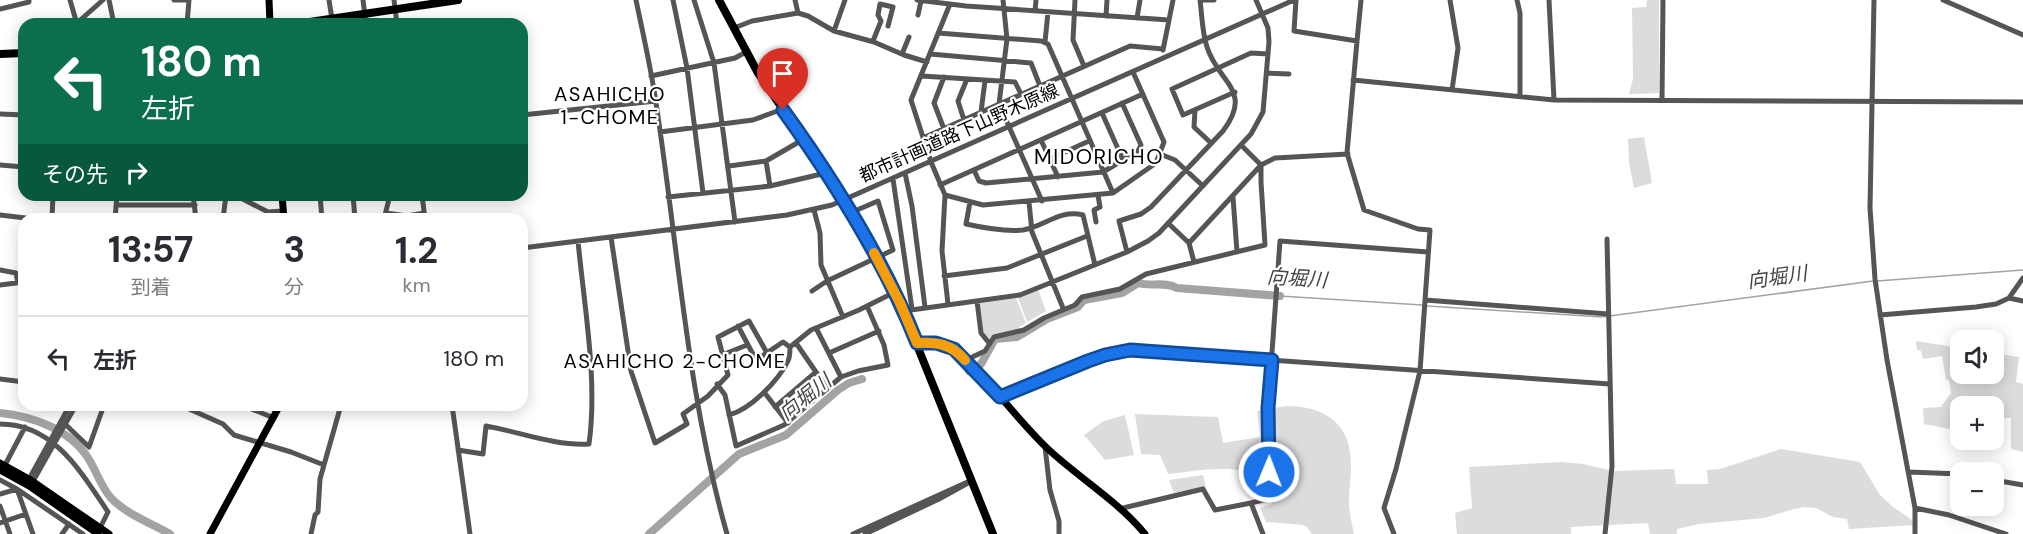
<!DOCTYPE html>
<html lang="ja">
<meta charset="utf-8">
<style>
body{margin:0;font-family:"DM Sans","Noto Sans JP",sans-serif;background:#f2f2f3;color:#2b2b33;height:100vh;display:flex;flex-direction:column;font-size:22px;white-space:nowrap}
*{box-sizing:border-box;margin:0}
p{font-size:20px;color:#7c7c81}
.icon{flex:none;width:33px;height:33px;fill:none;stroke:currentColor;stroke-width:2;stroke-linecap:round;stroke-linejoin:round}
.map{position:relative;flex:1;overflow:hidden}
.drawer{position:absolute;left:18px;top:213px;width:510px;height:198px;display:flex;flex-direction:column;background:#fff;border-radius:18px;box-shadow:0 3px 15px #0003}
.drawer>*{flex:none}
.banner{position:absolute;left:18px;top:18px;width:510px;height:183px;border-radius:18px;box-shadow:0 3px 15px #0003;background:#0b6e4f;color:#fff;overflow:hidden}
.tools{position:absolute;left:1950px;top:330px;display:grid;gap:12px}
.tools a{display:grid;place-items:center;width:54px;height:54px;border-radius:12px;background:#fff;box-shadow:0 3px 15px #0003;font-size:30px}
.pin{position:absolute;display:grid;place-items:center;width:51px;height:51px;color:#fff;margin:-62px -26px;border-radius:50% 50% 50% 0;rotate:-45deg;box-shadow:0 0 6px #0007}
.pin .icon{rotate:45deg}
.me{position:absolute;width:66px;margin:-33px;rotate:1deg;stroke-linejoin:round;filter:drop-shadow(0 0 4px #0008)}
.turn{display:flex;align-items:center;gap:21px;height:126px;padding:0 24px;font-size:27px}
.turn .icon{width:78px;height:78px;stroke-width:2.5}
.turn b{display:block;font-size:42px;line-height:51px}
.then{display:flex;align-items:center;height:57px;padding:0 24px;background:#0003;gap:12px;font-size:22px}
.eta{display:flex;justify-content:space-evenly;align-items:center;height:102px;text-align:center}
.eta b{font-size:36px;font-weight:700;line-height:42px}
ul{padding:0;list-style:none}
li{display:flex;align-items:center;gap:18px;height:84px;padding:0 24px;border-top:2px solid #e1e1e2}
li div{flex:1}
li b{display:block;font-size:22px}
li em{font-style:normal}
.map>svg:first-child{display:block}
.green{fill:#dcdcdc}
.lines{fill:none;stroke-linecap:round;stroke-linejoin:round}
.stream{stroke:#a3a3a3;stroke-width:1.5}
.river{stroke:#a3a3a3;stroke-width:8}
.minor{stroke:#555;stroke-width:5}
.major{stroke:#000;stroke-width:7}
.highway{stroke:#000;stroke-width:8}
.route-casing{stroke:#114b97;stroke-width:15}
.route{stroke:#1a73e8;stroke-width:10}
.slow{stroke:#f59e0b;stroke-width:10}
.labels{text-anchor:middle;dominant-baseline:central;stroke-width:4.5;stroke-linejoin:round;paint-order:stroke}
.street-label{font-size:18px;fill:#000;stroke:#fff}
.neighbourhood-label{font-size:20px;letter-spacing:1.5px;fill:#000;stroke:#fff}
.water-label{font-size:20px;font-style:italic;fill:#444;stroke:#fff}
.quarter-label{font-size:21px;letter-spacing:1.5px;fill:#000;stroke:#fff}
</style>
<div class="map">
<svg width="2023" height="534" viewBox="0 0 2023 534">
<rect width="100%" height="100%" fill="#fff"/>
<!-- green -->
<path class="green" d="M1647,0H1659V93L1629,94L1633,79L1632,8L1646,7Z
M1644,137L1652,183L1634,188L1629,163L1628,139Z
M1038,289L1046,311L1027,322L1018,298Z
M1016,298L1026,323L1019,327L1021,330L989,340L982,333L979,302Z
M1916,341L1960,348V374H1994V353L2019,357L2016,382L2023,384V452L2011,449V418H1994V406H1960V431L1924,424L1923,408L1941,407L1951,393L1949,381L1946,379L1942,356L1923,359L1921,351L1917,350Z
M1287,406C1325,406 1351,424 1351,464C1351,477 1349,489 1349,502C1349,513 1352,523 1354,534H1312L1307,527L1303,525L1266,522L1260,508L1272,504C1271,498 1271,491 1268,486C1253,459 1192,472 1168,474L1160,455L1141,454L1135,414L1218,417L1223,443L1260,437L1257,411Z
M1125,415L1134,455L1105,460L1084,435L1104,421Z
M1781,449L1860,462L1880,495L1893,507L1912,520L1914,525L1849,529L1847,519L1833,517L1816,508L1804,507L1794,509L1764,518L1699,524L1677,529V534H1650L1648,523L1571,527V534H1457L1455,513L1472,508L1469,467L1562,462L1583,464L1613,471L1674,469L1676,484H1708L1707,470L1720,469Z
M1203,475L1206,487L1174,493L1169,480Z"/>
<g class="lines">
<!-- stream -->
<path class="stream" d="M1877,281L2023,270
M1280,296L1422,305
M1427,306L1602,317L1873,281"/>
<!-- river -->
<path class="river" d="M969,371L981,364L995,339L1017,337L1047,319L1078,307L1084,300L1122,293L1138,283C1151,287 1165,281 1177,288L1280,296
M0,413C31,416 70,429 88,458C96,470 101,487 111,498C126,514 151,523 170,534
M649,534L739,454L786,435L838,390L849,383L862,379"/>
<!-- minor -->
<path class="minor" d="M70,0L77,24
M109,0L114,24
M174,0H189
M329,0L332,19
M363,0L366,24
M394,0L397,24
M636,0C643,34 651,68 656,103C678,246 687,394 727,534
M673,0L687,68L703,193
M694,0L714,63L735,222
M795,0L798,13
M917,0L966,6L1169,20
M1003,0L1007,39L999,104L1042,201
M1075,0L1073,40L1084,66
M1203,0H1214
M1296,0L1294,31L1357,41L1347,153L1364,210L1418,229L1430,230L1420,371L1396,469L1384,508L1394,534
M1450,0L1458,48L1452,90
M1517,0L1520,13V96
M1549,0L1554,100
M1874,0L1870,208L1875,279L1887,360L1915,508V534
M1943,0L2023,35
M0,9L29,2V0
M1035,11L1036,0
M918,15L921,1
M1106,16L1107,0
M1137,18L1140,0
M77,23L103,0
M187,24L189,0
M734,28L752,21L798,13L808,16L834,31L874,42L904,55L927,62
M834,31L845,0
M938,33L1041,41L1048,44L1113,193
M873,41L881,21L878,15L880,4L893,7L888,26
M1357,41L1361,0
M1045,42L1048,12
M1163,50L1173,0
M902,54L909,37
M930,54L1031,63L1040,86
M1267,73L1289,74
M651,76L735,58L746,52
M922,76L1015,82L1021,94
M1353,80L1554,100L2023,102
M1235,92L1183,115L1172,89L1251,53L1268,54
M1662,99L1663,0
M1195,110L1194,127L1211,143
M981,112L985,81
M1102,113L1123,160
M0,114L24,115
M522,115L656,101
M964,120L958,101L967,79
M944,129L934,103L944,77
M660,132L753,120L783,109
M923,138L1130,46L1163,49
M1041,140L1058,177
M1241,145L1261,165
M1160,154L1175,160L1203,186
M1050,159L1089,141
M766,161L770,186
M0,165L24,167
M729,166L766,161L804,139
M974,170L979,181L986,183L1103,172L1138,151L1141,145L1122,103
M905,173L912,206L925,307
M893,179L912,309
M940,185L1143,94
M193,195L196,219
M235,195L268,212L283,211
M320,195L322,219
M353,195L355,219
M422,195L425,219
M945,195L983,205L1113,193L1156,163L1164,142L1133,72
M668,197L770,186L826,173
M1233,197L1237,252
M970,202L966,224C984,228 1005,232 1023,230C1044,227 1059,209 1083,215L1095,265
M1029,202L1032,232L1063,308
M116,205H195
M814,210L820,233L821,265L843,317
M386,213L407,216L424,213
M0,215L34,219L116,217
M52,218L53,195
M115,219L117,195
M223,219L226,195
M384,219L390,195
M1096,222L1094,210L1100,207L1098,195
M1168,223L1189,243L1194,262
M611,237L631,371L655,443L687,424L683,414L708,396L728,375L718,337L749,321L767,353
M1189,243L1261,165L1275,158L1348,154
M522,248L787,215L832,205L1294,0
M1127,252L1119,221L1141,214L1151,207L1223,131C1254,90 1218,83 1207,47C1202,32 1202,15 1200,0
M0,270L16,273L18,283
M944,276L1007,268L1087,236
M0,285L24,282
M812,291L827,281L893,250L878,201L850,213
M2009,298L2023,278
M1425,300L1608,314
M977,301L981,333L989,343
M948,304L942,251L945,195L931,162L911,100L950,4
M904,311L1020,295L1127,252L1148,241L1159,233L1251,134L1263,112L1269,42L1268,28L1256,0
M1880,315L1976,307L1996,304L2009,298L2023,301
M738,326L756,360L783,342L790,347L811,330L859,310L895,292
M816,328L841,377
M796,343L827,388
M829,353L879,331
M722,355L747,345
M966,360L985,351L994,337L1024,330L1044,318L1075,305L1082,297L1120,289L1146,274L1265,245L1261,182V165
M0,379L24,382
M717,384L725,395L736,446L784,425L841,377L858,371L888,365L884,345L867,306
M764,392L788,423
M1000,397L1088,361L1105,355L1130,350L1610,384
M180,405L223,424L234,435L291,452L324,465
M242,405L274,418
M452,405L470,534
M775,407L816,372
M729,415C751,409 778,381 788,361C790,357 790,352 790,347
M0,424C54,424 81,472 108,512L100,528
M66,425L89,447L104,405
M1045,447L1050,490L1059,521V534
M458,450L483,454L486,426C520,432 554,446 589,444C598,380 584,305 578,241
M5,465L25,427
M1909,472L1960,474
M0,480L17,489L83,534
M1994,480L2023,485
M29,483V479L70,405
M32,483L76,405
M0,494L17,489L33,534
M1251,503L1267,499L1271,494L1268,408L1280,241L1428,252
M0,506L10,534
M1915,508L1949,515L2006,534
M1119,509L1203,489L1215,510L1251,503L1263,534
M0,523L26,514
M62,534L69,524
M311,534L315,515L318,512L320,479L341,405
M853,534L972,480
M865,534L939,499L968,483
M1605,534L1612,466L1607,239"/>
<!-- major -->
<path class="major" d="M269,0L270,24
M282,195L284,219
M917,343L942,344L957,351C990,380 1016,419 1048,449C1079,478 1118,501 1145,534
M0,463L29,479L109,534
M0,470L29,486L98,534
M210,534L280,405"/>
<!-- highway -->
<path class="highway" d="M719,0L758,73L820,163L900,303L993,534
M296,24L458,0
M0,54L24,53"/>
</g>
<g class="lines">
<defs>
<path id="route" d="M783,110C835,182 884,260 917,343H936L954,349L1000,397L1088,361L1105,355L1130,350L1272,360L1268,408L1269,472"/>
</defs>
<!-- route casing -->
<use href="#route" class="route-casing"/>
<!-- route -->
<use href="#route" class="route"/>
<!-- slow -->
<path class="slow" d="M874,253L900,303L917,343C938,342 951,344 965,360"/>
</g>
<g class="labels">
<!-- street labels -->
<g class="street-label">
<text transform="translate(959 133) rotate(-24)">都市計画道路下山野木原線</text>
</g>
<!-- neighbourhood labels -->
<g class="neighbourhood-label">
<text x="610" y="94">ASAHICHO<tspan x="610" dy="23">1-CHOME</tspan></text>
<text x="675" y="361">ASAHICHO 2-CHOME</text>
</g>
<!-- water labels -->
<g class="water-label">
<text transform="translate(1777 277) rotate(-8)">向堀川</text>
<text transform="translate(1297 278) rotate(4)">向堀川</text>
<text transform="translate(805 397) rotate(-39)">向堀川</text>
</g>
<!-- quarter labels -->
<g class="quarter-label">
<text x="1099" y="157">MIDORICHO</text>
</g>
</g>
</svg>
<div class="tools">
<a><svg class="icon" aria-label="sound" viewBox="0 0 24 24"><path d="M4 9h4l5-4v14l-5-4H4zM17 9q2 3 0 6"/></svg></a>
<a>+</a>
<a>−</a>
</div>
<div class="pin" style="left:783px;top:110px;background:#d93025"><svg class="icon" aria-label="arrive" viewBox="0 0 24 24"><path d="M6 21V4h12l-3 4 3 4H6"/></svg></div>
<svg class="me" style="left:1269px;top:472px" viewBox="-20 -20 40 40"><circle r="17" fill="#1a73e8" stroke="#fff" stroke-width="3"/><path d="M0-11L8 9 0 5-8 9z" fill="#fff"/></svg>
<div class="banner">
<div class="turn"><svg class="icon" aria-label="left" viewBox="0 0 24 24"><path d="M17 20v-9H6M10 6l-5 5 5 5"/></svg><div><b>180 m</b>左折</div></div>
<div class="then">その先<svg class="icon" aria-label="right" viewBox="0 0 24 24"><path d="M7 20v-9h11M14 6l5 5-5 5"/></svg></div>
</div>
<section class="drawer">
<div class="eta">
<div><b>13:57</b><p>到着</p></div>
<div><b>3</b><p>分</p></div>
<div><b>1.2</b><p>km</p></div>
</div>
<ul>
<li><svg class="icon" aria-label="left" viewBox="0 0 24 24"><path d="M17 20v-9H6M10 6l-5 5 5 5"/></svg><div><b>左折</b></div><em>180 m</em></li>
</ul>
</section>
</div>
